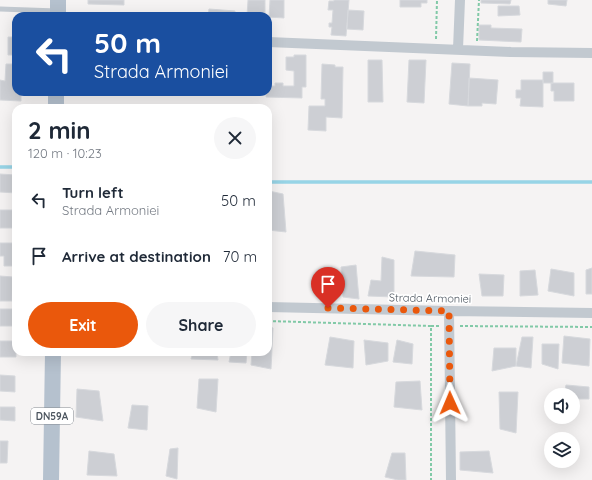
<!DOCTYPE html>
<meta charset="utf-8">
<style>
body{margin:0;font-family:Quicksand,sans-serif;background:#f6f6f7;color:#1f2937;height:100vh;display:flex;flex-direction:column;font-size:15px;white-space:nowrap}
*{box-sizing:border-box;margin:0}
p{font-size:13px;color:#747a83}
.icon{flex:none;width:22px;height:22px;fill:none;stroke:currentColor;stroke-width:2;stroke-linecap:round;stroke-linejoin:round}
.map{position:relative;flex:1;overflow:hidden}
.sheet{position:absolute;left:12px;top:104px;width:260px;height:252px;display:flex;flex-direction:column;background:#fff;border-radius:12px;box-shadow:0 4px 16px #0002}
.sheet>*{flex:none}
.banner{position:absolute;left:12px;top:12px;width:260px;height:84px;border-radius:12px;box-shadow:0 4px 16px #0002;background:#1a4fa0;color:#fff;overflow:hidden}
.tools{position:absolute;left:544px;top:388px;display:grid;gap:8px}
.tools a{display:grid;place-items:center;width:36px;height:36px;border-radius:50%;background:#fff;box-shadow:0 4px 16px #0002;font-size:20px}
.pin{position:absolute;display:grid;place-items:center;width:34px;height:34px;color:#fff;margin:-41px -17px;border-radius:50% 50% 50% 0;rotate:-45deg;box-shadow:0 0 4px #0007}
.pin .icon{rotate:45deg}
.me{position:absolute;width:44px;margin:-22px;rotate:359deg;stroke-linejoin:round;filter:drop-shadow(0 0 3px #0008)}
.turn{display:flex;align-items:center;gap:14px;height:84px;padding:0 16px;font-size:18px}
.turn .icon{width:52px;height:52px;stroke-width:2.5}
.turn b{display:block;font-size:28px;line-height:34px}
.round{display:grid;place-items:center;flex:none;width:42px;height:42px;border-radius:21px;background:#f6f6f7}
.overview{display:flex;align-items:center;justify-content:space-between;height:68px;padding:0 16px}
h1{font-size:24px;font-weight:700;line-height:30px}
.primary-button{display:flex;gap:8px;margin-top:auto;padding:8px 16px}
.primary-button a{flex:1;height:46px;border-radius:24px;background:#ea580c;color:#fff;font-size:16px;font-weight:700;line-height:46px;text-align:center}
.primary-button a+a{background:#f6f6f7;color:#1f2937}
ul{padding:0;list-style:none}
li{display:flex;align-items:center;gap:12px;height:56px;padding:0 16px}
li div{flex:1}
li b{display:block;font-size:15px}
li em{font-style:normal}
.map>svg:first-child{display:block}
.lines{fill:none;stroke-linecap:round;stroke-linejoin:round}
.stream{stroke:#97d4e6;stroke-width:3.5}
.building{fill:#cdcfd4;stroke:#d7d9dd}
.path{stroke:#81c9a7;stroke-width:2;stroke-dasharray:3 2;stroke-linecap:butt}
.lane{stroke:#c2c9d0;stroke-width:5}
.street{stroke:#c2c9d0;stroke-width:10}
.primary{stroke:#b5c1ce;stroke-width:16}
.route{stroke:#ea580c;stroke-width:7;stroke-dasharray:0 12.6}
.labels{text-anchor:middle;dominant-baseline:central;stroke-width:3.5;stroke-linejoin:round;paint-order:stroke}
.shield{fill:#fff;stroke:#82888f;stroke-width:1}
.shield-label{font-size:10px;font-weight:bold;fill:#4c555f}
.street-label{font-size:11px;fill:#4c555f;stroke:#fff}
</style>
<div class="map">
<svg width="592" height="480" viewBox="0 0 592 480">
<rect width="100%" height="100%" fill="#f5f3f3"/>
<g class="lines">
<!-- stream -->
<path class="stream" d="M0,167H16
M268,182H592"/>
</g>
<!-- building -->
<path class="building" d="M88,0H124V5L88,4Z
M248,0H265V16H247Z
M270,0H284V18L269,17Z
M334,0H349L346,36L331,35L332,27H329V23H332L333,10H328L329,1H334Z
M400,0H427V3H421V7H400Z
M481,0H511L510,4L481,3Z
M548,0H567L566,6L548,4Z
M498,6H519L520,15L498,16Z
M209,9L235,11V16H208Z
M348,10L364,11L363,30L347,29Z
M479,25H491V28L522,29L521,42L479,40Z
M8,37H16V55H8Z
M294,55H306V87H302V98L266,97V92H268V86H275V83H283V86H294V71L286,70V57H294Z
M368,60H382L383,102H368Z
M409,60H426L424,103L407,102Z
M452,63L470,64L468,106L449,104Z
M6,64H16V92H21V101L0,100V80L5,81Z
M322,64L335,65V67H343L342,118L326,117V131L308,130L309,106H325V99H321Z
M543,72H553V83H543Z
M469,78L498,80L496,104L482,103V106H468Z
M521,80H543V107L520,106L521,98H516V90H521Z
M551,83H574V101H554V91H551Z
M104,92H145V95L103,93Z
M0,174L16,175V193L0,192Z
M269,191L283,194L286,232L268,230V206L270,205Z
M0,210H16V228H0Z
M0,243H16V266H4V256H0Z
M415,251L455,255L454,277L411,276Z
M382,257L394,260V297L368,296L371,280L381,281Z
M356,265L359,299L343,297L341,267Z
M592,268V294H586V270Z
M551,269L574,273V296L548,291Z
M535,270L538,295L520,296V271Z
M479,274L504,275L503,296H482Z
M0,276L13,277L12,301H0Z
M0,309H16V326H0Z
M268,326L273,328L271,369L251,365L252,352H268Z
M564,336L590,339L589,366L562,363Z
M330,337L354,341L353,368L325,365Z
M522,337H533L531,368L516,366Z
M364,340L388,343V361L366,365Z
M397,340L413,344L412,364L393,362Z
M0,341H16V357H0Z
M542,344H559L558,369L542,364Z
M494,348H516V366L492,371Z
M193,352H217L218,360L191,359Z
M231,352H247L246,363L229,362Z
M0,375L15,376V392L0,391Z
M199,379H218L216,412L197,408Z
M420,381L422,410L394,407L396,382Z
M566,385L589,387V399H573V395H564Z
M77,389L99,391L103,421L76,417Z
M499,392H518L516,433L500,429Z
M132,405L148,406L147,430L128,428Z
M0,407H15V421L0,420Z
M0,441H8L7,463H0Z
M178,448L177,479L166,476L170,449Z
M89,451L114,454L117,476L87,475Z
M489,451L493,473L460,470V452Z
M392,453H405L406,480H398L385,477Z"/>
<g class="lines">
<!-- path -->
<path class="path" d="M436,39L437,0
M477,41L479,0
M268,321L431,326V480
M431,326H440
M460,326L592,327"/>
<!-- lane -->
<path class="lane" d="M0,9L57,11"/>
<!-- street -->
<path class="street" d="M268,42L511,52L592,53
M458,49L460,0
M268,307L449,311L592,313
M449,311L451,480"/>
<!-- primary -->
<path class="primary" d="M58,16V0
M56,108V92
M51,480L53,352"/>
</g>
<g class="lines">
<!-- route -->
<path class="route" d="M328,308L449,311L450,403"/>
</g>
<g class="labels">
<!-- shield labels -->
<rect class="shield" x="31" y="408" width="42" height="16" rx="3"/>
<g class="shield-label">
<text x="52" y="416">DN59A</text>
</g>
<!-- street labels -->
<g class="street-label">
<text transform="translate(430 298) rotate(1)">Strada Armoniei</text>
</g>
</g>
</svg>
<div class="tools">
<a><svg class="icon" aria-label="sound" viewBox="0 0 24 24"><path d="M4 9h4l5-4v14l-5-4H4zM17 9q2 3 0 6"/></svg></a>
<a><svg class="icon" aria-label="layers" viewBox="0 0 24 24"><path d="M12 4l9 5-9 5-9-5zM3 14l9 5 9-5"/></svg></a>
</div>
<div class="pin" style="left:328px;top:308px;background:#d93025"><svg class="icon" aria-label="arrive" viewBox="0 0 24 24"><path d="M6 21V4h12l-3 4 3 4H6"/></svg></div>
<svg class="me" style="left:450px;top:403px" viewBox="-20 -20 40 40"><path d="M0-17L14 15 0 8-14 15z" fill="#ea580c" stroke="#fff" stroke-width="4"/></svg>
<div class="banner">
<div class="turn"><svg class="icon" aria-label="left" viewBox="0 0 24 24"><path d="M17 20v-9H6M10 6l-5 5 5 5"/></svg><div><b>50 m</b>Strada Armoniei</div></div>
</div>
<section class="sheet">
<div class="overview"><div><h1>2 min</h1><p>120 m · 10:23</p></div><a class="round"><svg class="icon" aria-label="close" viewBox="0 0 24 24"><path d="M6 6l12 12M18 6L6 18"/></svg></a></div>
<ul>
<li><svg class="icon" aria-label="left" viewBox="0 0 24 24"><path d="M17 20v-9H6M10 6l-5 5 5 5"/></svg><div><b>Turn left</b><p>Strada Armoniei</p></div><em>50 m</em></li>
<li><svg class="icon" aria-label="arrive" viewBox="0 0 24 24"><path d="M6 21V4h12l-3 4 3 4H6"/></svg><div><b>Arrive at destination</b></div><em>70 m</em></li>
</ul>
<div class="primary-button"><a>Exit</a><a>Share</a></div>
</section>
</div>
